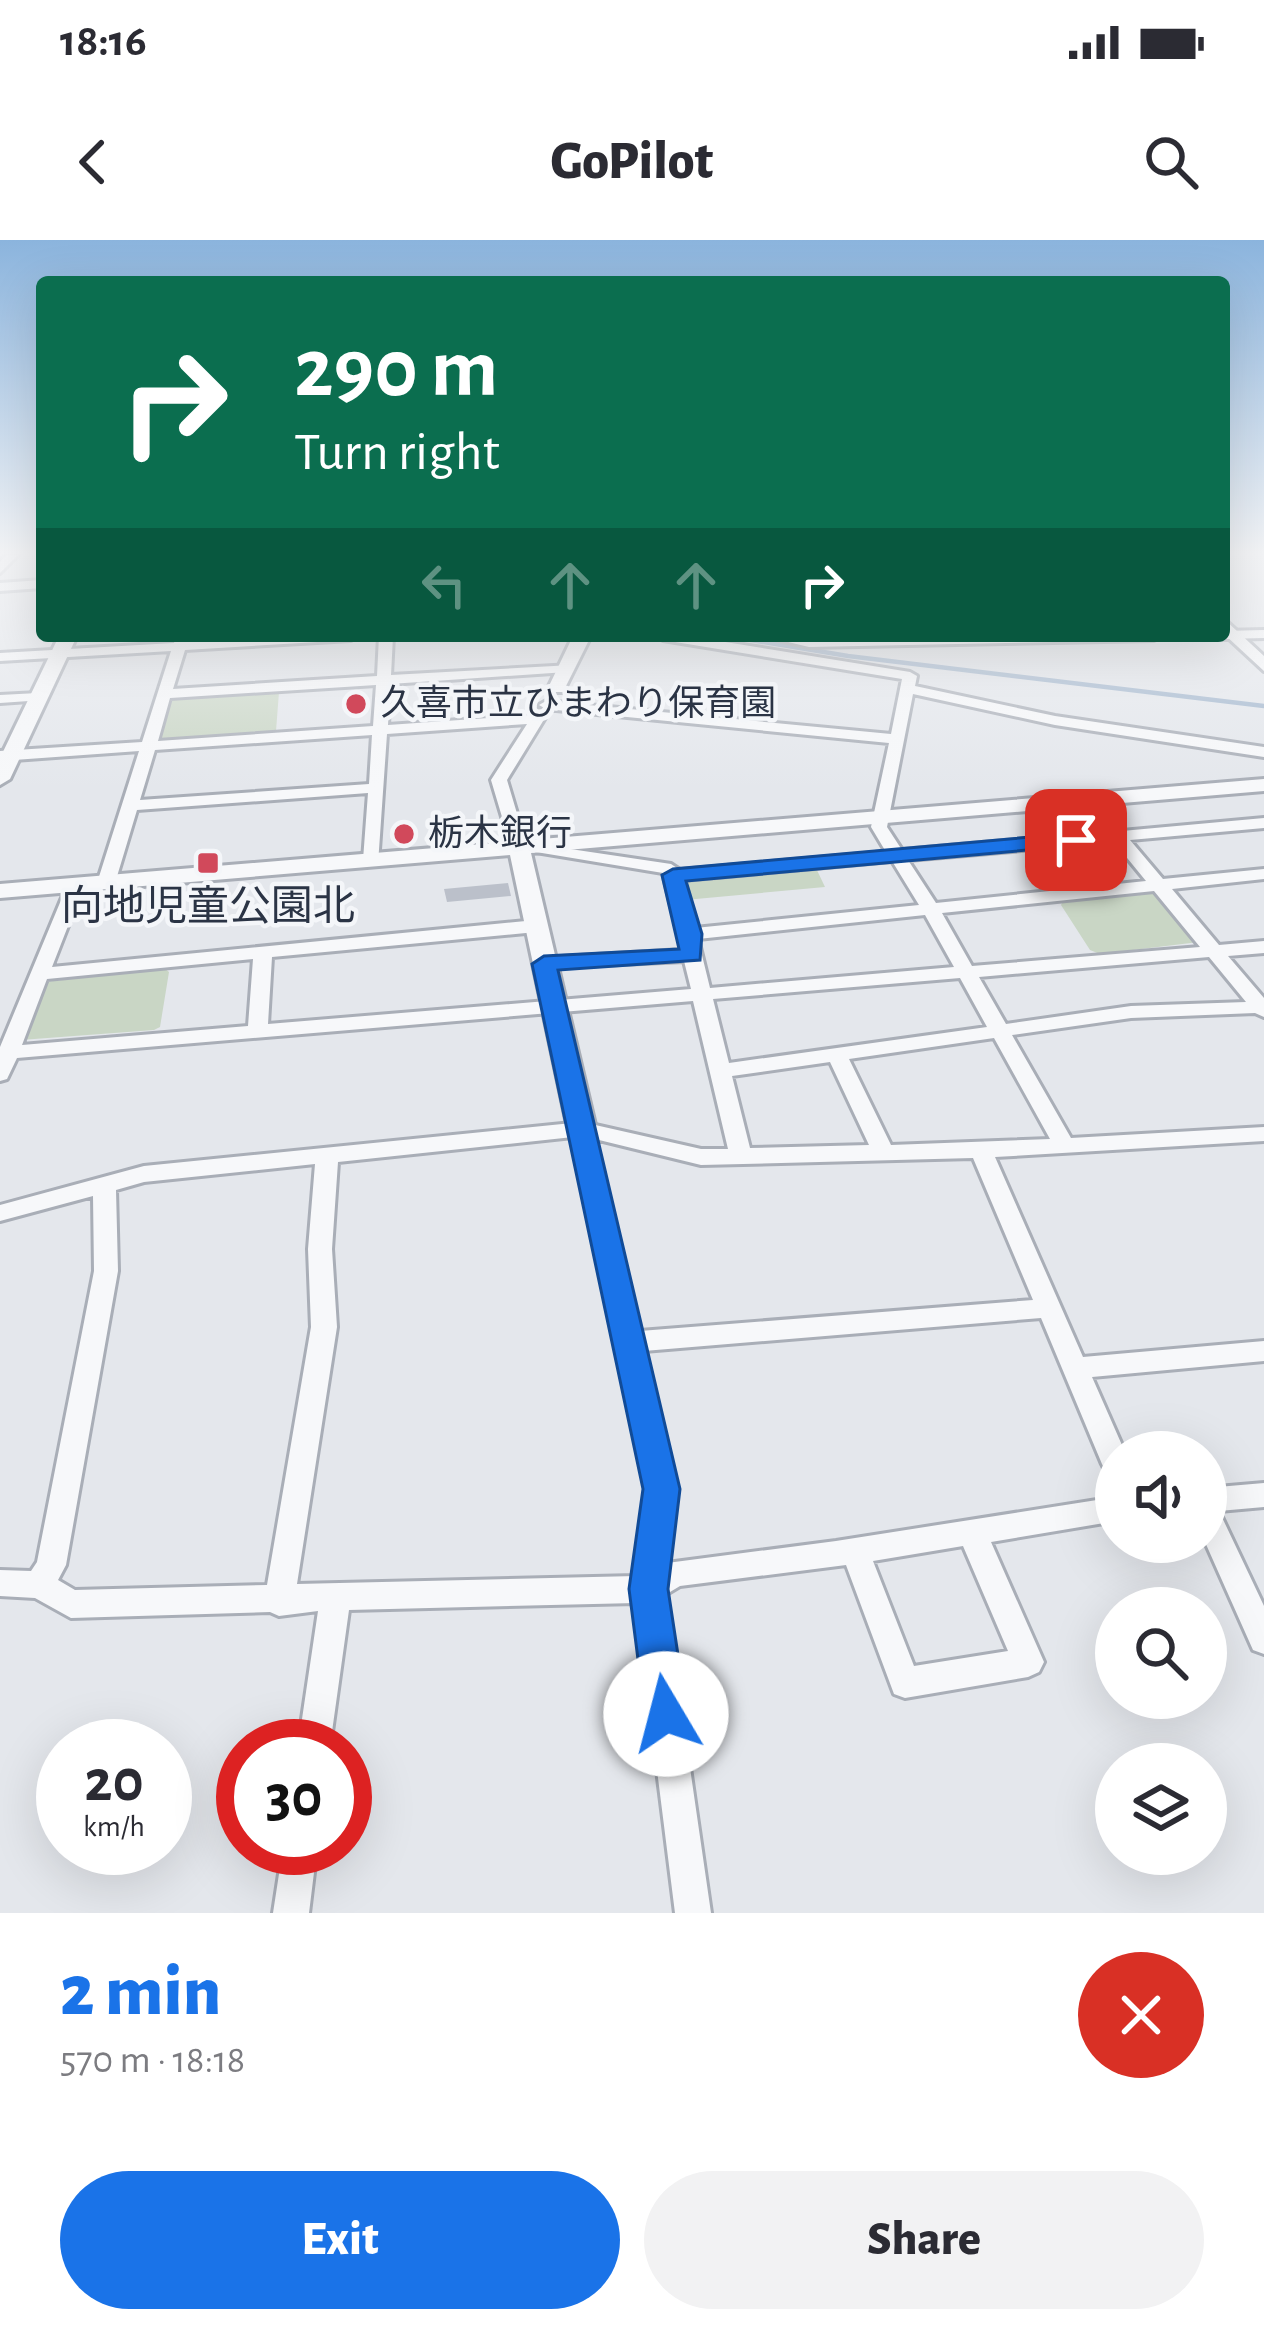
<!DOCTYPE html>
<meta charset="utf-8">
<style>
body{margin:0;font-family:"Alegreya Sans","Noto Sans JP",sans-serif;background:#f2f2f3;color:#2b2b33;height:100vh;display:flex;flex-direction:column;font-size:45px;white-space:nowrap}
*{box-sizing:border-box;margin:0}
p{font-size:39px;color:#7c7c81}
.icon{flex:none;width:66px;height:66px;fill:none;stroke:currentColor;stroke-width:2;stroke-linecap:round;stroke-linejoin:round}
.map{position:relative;height:1673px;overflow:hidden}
.details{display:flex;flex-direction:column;background:#fff;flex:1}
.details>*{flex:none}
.hud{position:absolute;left:36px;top:36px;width:1194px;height:366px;border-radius:12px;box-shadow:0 12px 48px #0002;background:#0b6e4f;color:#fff;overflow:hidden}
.controls{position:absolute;left:1095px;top:1191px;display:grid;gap:24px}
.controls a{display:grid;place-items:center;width:132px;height:132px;border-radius:50%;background:#fff;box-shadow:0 12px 48px #0002;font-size:60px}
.speed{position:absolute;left:36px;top:1479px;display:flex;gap:24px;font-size:60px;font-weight:700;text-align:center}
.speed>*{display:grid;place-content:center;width:156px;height:156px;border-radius:50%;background:#fff;box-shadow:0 12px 48px #0002;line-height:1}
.speed small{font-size:30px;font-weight:400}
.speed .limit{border:18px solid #d22;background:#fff;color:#111}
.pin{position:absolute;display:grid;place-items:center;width:102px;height:102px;color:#fff;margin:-51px;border-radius:24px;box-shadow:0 6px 18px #0006}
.me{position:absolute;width:132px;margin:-66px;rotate:352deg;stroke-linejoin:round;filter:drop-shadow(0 0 9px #0008)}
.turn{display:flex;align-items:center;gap:42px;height:252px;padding:0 60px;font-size:54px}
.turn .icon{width:156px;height:156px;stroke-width:2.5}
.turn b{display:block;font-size:84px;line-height:102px}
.lanes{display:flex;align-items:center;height:114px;padding:0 60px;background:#0003;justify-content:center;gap:60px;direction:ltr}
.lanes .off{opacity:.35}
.round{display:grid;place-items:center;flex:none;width:126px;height:126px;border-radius:63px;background:#f2f2f3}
.head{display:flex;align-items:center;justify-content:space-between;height:204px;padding:0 60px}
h1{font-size:72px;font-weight:800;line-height:90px;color:#1a73e8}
.primary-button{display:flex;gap:24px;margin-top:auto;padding:24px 60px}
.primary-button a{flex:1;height:138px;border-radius:72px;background:#1a73e8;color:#fff;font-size:48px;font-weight:800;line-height:138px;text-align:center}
.primary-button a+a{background:#f2f2f3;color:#2b2b33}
.status{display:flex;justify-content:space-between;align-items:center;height:84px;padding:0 60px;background:#fff;direction:ltr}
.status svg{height:33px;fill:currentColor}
header{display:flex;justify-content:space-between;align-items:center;height:156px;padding:0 60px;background:#fff;font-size:54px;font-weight:800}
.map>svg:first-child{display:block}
.green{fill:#c9d6c5}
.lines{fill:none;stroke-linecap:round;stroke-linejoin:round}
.stream{stroke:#9fb4cc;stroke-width:4.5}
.building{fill:#bbc0ca}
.minor-casing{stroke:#a9aeb7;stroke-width:6}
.tertiary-casing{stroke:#a9aeb7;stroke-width:6}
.minor{fill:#f7f8fa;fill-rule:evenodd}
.tertiary{fill:#f7f8fa;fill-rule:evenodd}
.route{fill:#1a73e8;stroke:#114b97;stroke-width:3}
.poi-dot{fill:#d1495b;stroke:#f4f6f9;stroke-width:4.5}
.labels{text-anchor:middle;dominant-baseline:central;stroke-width:9;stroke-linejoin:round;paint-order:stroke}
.far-poi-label{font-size:36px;fill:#2b3445;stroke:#f4f6f9;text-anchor:start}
.poi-label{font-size:42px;fill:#2b3445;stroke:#f4f6f9}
</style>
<div class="status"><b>18:16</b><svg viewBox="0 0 49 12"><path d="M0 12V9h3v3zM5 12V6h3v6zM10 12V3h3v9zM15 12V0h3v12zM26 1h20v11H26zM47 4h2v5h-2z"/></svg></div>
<header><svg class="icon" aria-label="back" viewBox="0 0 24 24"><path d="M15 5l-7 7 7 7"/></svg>GoPilot<svg class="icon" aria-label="search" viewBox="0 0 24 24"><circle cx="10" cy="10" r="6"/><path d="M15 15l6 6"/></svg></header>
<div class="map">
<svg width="1264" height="1673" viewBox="0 0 1264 1673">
<rect width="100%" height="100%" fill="#e4e7ec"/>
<!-- green -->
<path class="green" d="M274,450L279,452L276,491L159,499L173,458Z
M815,626L825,647L685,660L681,640Z
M1154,652L1199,702L1100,714L1090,710L1061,665L1063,661Z
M164,728L169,732L160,787L154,790L21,800L45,742Z"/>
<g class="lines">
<!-- stream -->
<path class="stream" d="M727,396L848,416L1264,466"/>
</g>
<!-- building -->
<path class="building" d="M508,643L511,656L447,662L444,649Z"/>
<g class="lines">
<defs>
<path id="minor" d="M6,315H18L0,333V322Z
M42,340V348L0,351V343Z
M1264,390V398L1224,399L1218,396H1224V391Z
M176,396H188L187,402L358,396L351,400L185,410L173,449L377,436L379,396H393L391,435L572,425V431L567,432L390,444L388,485L532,475L536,470H546L548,473L507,540L527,607L519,612L511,607L491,540L527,484L387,494L378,624L372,625L363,620L368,553L137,570L115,643L106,648L100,647L97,643L139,511L0,521V511L142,502L171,411L0,421V413L174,403ZM376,445L373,486L158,501L170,458ZM372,495L369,544L140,560L155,510Z
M656,396H688L910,432L917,436L915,446L1055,476L1264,507V517L1055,485L913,454L887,587L902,610L1106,592L1079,559L1087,554L1093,556L1122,591L1264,578V588L1130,600L1163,639L1264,629V639L1172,649L1219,705L1264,701V713L1228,716L1264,758V777L1255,773L1131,778L1012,795L1071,898L1264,887V901L995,917L1083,1117L1264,1101V1121L1092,1137L1125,1212H1116V1236L1106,1232L1102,1224L1041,1078L644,1111L676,1249L667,1323L836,1301L1116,1257V1281L991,1302L1044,1422L1039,1432L1028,1437L905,1458L894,1454L846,1325L680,1346L665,1355L711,1673H675L636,1363L349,1370L330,1506H298L318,1371L279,1376L270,1372L71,1378L35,1358L0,1356V1330L31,1331L37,1322L94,1031L93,956L0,981V965L144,926L582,882L701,909H728L693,761L17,818L7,839L0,841V807L69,641L75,640L84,645L52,727L536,680L545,686L536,692L272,717L268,784L691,749L684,721L537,728L534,724L544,718L682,710L663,633L536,612L528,607L530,603L671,624L680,630L886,612L871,587L889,503L546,469L539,465L546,461L891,494L902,439L663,400ZM1114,602L1146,641L936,663L908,620ZM892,621L919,665L695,688L683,640ZM1154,651L1200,707L972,726L942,673ZM925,675L954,727L710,748L698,699ZM1209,717L1246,762L1131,766L1006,784L979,737ZM253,719L248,786L22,805L47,739ZM960,738L987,787L729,823L713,759ZM994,798L1050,899L891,905L849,819ZM830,822L869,905L750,908L732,836ZM573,897L648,1249L636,1336L297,1344L337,1087L332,1009L338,922ZM595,899L701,925L973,918L1033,1060L640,1091ZM315,924L308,1009L311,1087L267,1345L75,1350L58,1340L66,1325L118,1031L116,950L144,942ZM963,1306L1008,1411L914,1426L873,1321Z
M763,396L809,399L1161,396L1154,400L809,407Z
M38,453L43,454V460L0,463V455Z
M1264,1243V1267L1219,1271L1264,1366V1414L1253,1410L1205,1302L1206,1248Z
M283,1608H317L309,1673H273Z"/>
<path id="tertiary" d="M1224,379L1264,416V431L1224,394Z
M59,396H77L10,539L0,545V518Z
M573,396H591L563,452H551L548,448Z
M1264,539V551L531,613L596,889L582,898L568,889L510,615L0,658V644Z"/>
</defs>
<!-- minor casing -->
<use href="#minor" class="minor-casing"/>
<!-- tertiary casing -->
<use href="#tertiary" class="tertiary-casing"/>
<!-- minor -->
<use href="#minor" class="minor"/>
<!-- tertiary -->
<use href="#tertiary" class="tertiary"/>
</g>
<!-- sky -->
<linearGradient id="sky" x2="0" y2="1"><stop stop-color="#8bb4dd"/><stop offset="0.57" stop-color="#f3f4f6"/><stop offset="1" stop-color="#f3f4f6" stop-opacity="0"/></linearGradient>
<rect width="1264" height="549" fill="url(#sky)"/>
<!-- route -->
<path class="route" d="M1076,593L1083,595V605L686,641L702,694L700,720L558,730L680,1249L668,1349L687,1474L681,1488L666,1494L651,1488L645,1474L629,1349L643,1249L532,724L544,716L679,709L662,635L673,629Z"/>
<!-- markers -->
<g class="poi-dot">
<circle cx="356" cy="464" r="12"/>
<circle cx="404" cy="594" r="12"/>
<rect x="196" y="611" width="24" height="24" rx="6"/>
</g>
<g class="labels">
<!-- far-poi labels -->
<g class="far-poi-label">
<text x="380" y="464">久喜市立ひまわり保育園</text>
<text x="428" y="594">栃木銀行</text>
</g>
<!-- poi labels -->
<g class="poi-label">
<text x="208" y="667">向地児童公園北</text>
</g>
</g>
</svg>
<div class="controls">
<a><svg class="icon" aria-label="sound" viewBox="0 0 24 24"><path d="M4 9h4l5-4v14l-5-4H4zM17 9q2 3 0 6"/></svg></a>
<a><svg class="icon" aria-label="search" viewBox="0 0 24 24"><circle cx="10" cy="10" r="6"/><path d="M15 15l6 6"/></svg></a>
<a><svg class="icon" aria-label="layers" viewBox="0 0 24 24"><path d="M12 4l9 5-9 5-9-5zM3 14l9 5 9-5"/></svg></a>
</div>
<div class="speed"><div>20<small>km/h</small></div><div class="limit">30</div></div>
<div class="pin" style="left:1076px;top:600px;background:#d93025"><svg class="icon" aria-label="arrive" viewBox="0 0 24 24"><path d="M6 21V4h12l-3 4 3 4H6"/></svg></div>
<svg class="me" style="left:666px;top:1474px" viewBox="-20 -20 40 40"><circle r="19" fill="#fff"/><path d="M0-13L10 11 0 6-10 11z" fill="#1a73e8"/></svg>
<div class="hud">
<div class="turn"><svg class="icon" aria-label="right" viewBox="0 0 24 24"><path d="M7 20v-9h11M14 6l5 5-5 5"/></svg><div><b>290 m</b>Turn right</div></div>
<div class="lanes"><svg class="icon off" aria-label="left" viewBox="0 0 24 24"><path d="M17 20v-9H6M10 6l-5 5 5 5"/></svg><svg class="icon off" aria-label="ahead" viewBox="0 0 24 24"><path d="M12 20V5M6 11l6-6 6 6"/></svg><svg class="icon off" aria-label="ahead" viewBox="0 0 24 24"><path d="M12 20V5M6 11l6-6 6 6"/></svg><svg class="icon" aria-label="right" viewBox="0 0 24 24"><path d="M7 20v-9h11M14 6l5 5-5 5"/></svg></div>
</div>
</div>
<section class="details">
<div class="head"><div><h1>2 min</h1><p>570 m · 18:18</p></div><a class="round" style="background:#d93025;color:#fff"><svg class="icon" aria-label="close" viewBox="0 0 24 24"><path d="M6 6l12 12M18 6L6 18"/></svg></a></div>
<div class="primary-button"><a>Exit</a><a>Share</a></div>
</section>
